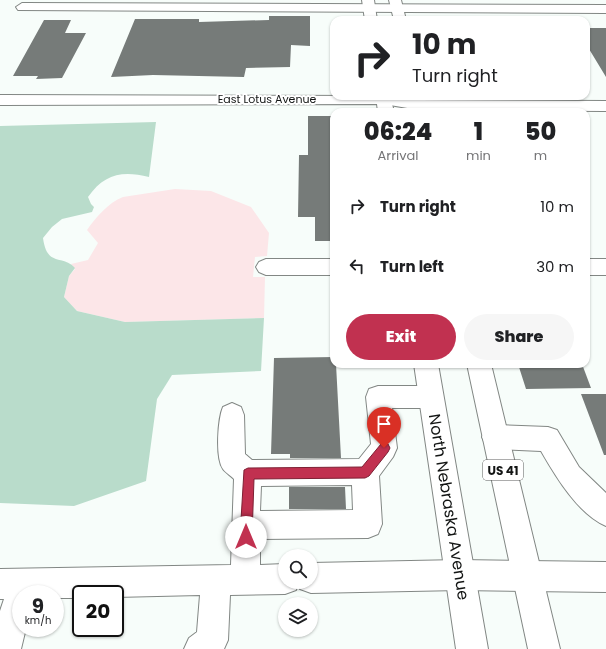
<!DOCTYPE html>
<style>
body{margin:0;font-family:Poppins,sans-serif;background:#f6f6f6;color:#202124;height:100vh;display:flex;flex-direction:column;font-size:15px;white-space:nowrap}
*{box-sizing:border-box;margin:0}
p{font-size:13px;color:#757577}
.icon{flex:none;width:22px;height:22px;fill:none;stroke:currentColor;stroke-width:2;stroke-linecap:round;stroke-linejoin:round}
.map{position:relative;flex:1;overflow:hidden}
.sheet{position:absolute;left:330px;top:108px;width:260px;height:260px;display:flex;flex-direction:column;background:#fff;border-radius:12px;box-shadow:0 1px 3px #0004}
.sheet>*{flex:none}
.top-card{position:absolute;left:330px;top:16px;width:260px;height:84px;border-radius:12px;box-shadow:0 1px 3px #0004;background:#fff;color:#202124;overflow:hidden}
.buttons{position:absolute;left:278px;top:549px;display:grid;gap:8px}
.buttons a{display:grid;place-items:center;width:40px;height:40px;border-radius:50%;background:#fff;box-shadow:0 1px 3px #0004;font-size:20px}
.speed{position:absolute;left:12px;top:585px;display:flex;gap:8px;font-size:20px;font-weight:700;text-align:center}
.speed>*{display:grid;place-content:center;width:52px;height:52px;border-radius:50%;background:#fff;box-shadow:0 1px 3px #0004;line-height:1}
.speed small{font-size:10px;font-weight:400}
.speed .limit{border:2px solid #111;border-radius:6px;background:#fff;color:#111}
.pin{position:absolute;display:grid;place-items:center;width:34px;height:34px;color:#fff;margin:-41px -17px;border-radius:50% 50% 50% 0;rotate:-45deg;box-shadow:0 0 4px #0007}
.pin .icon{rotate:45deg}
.me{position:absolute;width:44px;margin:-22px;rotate:0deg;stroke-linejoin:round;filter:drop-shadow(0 0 3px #0008)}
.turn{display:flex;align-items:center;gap:14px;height:84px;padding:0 16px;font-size:18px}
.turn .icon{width:52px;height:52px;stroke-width:2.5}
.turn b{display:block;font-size:28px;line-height:34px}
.eta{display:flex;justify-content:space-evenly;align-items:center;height:68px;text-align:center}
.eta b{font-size:24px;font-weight:800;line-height:28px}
.primary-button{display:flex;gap:8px;margin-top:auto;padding:8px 16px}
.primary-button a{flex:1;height:46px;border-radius:24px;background:#c13150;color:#fff;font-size:16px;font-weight:800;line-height:46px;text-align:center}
.primary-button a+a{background:#f6f6f6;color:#202124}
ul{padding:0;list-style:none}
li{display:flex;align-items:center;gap:12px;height:60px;padding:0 16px}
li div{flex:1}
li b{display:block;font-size:15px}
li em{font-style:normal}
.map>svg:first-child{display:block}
.green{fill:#fce6e8}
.water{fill:#b9dccb}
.building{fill:#767b79}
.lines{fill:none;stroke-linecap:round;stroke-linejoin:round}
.minor-casing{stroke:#828784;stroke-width:2}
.major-casing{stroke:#828784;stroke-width:2}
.minor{fill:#fff;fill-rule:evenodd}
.major{fill:#fff;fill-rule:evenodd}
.route{fill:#c13150;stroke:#7d2034}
.labels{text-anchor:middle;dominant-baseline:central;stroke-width:4;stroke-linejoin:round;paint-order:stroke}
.far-street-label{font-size:11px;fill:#131514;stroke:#fff}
.shield{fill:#fff;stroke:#5a5b5a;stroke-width:1}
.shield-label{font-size:12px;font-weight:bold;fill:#131514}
.near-street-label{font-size:16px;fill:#131514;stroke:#fff}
</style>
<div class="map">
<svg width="606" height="649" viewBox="0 0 606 649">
<rect width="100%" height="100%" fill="#f7fdfa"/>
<!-- green -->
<path class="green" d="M175,189L211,191L251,207L269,233L267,256L255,257L253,277H265L264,318L125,322L77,311L64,297L69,276L75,269L71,264L88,260L98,243L87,230C96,217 108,203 123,197Z"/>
<!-- water -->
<path class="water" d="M156,122L149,177C122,170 104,174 88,197L91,204L94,207L92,212L62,219L52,227L43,238C47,268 63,254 75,268L69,276L64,297L77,311L125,322L264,318L261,371L172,375L157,399L146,481L74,506L0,503V126Z"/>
<!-- building -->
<path class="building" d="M269,16H310V46L291,45L290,67L246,68L244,77L153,75L111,77L135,19H199V22L269,20Z
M44,20H71L65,33H86L62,78L36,79L38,76H13Z
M586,28H606V77L586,44Z
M308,116H334V241H315V217H298L299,155H308Z
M334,357V364H336L341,458H290V454H271L274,358Z
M518,364H582L591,388L526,389Z
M581,394H606V455H604Z
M289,487H345L346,509H289Z"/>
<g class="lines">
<defs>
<path id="minor" d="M22,3L606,5V13L18,10L16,7Z
M0,95L393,96L419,100L606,101V111L419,110L384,104L0,105Z
M266,259H334V275H266L259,272L256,267L259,262Z
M586,259H606V275H586Z
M378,386H431L440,389L443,397L440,405L431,408H392L397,448L393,457L379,476L382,524L378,534L368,538L260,539V565L285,564V582H311V563L460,560L606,562V592L460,590L311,593L300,589L298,583L296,590L285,594L230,595L228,640L224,649H184L189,638L197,632L200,595L115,597V594H81V598H55V594H21V628H26L21,649H0V611L4,599H0V569L231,565L234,479C231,476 225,472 223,469C215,458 218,418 223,407L232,403L241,407L244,415L245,454L252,460L359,459L371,444L366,397L369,389ZM352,485L353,510L260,511L261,486Z
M495,425L548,427L557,430L579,467L606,493V526C578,514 556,477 541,451L495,449L486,446L482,437L486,428Z"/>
<path id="major" d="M362,0H374L377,20H365Z
M389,0H401L406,20H394Z
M376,96H390L394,112H378Z
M410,96H424L429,112H413Z
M414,364H438L488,649H456Z
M467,364H491L560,649H528Z"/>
</defs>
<!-- minor casing -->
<use href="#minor" class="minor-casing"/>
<!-- major casing -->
<use href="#major" class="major-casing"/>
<!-- minor -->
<use href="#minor" class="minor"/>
<!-- major -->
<use href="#major" class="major"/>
</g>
<!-- route -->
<path class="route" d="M384,443L388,444L390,448L388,452L369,476L365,478L254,479L252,537L250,541L246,543L242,541L240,537L244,470L248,468L362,467L381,444Z"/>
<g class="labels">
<!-- far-street labels -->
<g class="far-street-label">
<text x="267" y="99">East Lotus Avenue</text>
</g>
<!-- shield labels -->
<rect class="shield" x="483" y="460" width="40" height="20" rx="3"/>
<g class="shield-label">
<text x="503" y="470">US 41</text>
</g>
<!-- near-street labels -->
<g class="near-street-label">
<text transform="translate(449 507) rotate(81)">North Nebraska Avenue</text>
</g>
</g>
</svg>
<div class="buttons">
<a><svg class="icon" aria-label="search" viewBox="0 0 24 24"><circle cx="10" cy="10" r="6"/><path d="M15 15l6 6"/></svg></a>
<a><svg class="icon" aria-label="layers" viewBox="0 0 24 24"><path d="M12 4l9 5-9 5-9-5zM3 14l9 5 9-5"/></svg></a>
</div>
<div class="speed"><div>9<small>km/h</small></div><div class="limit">20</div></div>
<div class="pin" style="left:384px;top:448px;background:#d93025"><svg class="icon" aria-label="arrive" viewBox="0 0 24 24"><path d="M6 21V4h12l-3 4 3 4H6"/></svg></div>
<svg class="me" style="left:246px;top:537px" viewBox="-20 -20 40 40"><circle r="19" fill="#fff"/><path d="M0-13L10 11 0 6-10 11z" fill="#c13150"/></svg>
<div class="top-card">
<div class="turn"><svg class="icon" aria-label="right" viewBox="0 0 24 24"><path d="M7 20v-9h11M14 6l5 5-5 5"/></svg><div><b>10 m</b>Turn right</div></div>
</div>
<section class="sheet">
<div class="eta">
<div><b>06:24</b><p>Arrival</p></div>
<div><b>1</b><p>min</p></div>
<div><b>50</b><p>m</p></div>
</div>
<ul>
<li><svg class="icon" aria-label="right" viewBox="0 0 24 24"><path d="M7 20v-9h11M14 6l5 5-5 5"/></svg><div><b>Turn right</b></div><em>10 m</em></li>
<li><svg class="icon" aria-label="left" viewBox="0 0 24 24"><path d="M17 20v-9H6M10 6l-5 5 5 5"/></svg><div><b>Turn left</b></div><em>30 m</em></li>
</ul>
<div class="primary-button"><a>Exit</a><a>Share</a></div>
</section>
</div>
